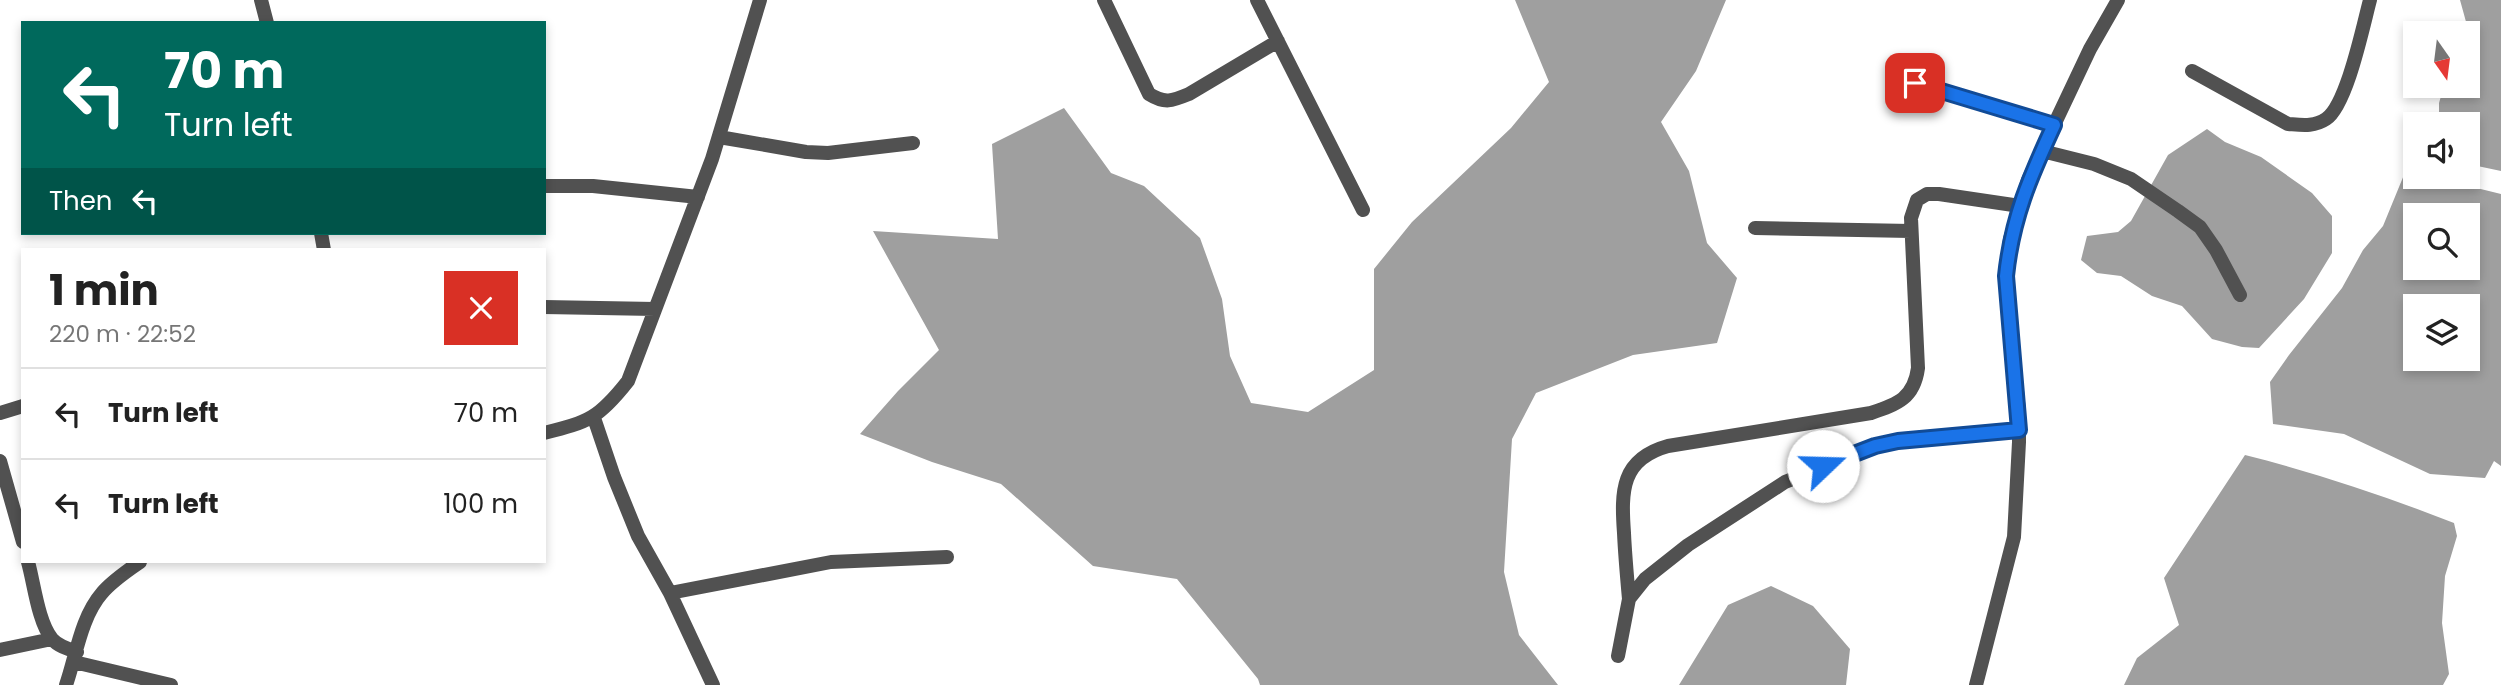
<!DOCTYPE html>
<meta charset="utf-8">
<style>
body{margin:0;font-family:Poppins,sans-serif;background:#f2f2f2;color:#222;height:100vh;display:flex;flex-direction:column;font-size:26px;white-space:nowrap}
*{box-sizing:border-box;margin:0}
p{font-size:23px;color:#767676}
.icon{flex:none;width:38px;height:38px;fill:none;stroke:currentColor;stroke-width:2;stroke-linecap:round;stroke-linejoin:round}
.map{position:relative;flex:1;overflow:hidden}
.drawer{position:absolute;left:21px;top:248px;width:525px;height:315px;display:flex;flex-direction:column;background:#fff;border-radius:0px;box-shadow:0 4px 10px #0003}
.drawer>*{flex:none}
.guide{position:absolute;left:21px;top:21px;width:525px;height:214px;border-radius:0px;box-shadow:0 4px 10px #0003;background:#00695c;color:#fff;overflow:hidden}
.needle{width:46px;rotate:166deg}
.fabs{position:absolute;left:2403px;top:21px;display:grid;gap:14px}
.fabs a{display:grid;place-items:center;width:77px;height:77px;border-radius:0px;background:#fff;box-shadow:0 4px 10px #0003;font-size:35px}
.pin{position:absolute;display:grid;place-items:center;width:60px;height:60px;color:#fff;margin:-30px;border-radius:14px;box-shadow:0 4px 10px #0006}
.me{position:absolute;width:77px;margin:-38px;rotate:69deg;stroke-linejoin:round;filter:drop-shadow(0 0 5px #0008)}
.turn{display:flex;align-items:center;gap:24px;height:147px;padding:0 28px;font-size:32px}
.turn .icon{width:91px;height:91px;stroke-width:2.5}
.turn b{display:block;font-size:49px;line-height:60px}
.then{display:flex;align-items:center;height:66px;padding:0 28px;background:#0003;gap:14px;font-size:26px}
.round{display:grid;place-items:center;flex:none;width:74px;height:74px;border-radius:0px;background:#f2f2f2}
.summary{display:flex;align-items:center;justify-content:space-between;height:119px;padding:0 28px}
h1{font-size:42px;font-weight:700;line-height:52px}
ul{padding:0;list-style:none}
li{display:flex;align-items:center;gap:21px;height:91px;padding:0 28px;border-top:2px solid #e0e0e0}
li div{flex:1}
li b{display:block;font-size:26px}
li em{font-style:normal}
.map>svg:first-child{display:block}
.water{fill:#9f9f9f;fill-rule:evenodd}
.lines{fill:none;stroke-linecap:round;stroke-linejoin:round}
.minor{stroke:#515151;stroke-width:14}
.route-casing{stroke:#114b97;stroke-width:18}
.route{stroke:#1a73e8;stroke-width:12}
</style>
<div class="map">
<svg width="2501" height="685" viewBox="0 0 2501 685">
<rect width="100%" height="100%" fill="#fff"/>
<!-- water -->
<path class="water" d="M1515,0H1726L1696,71L1661,122L1689,171L1707,243L1737,278L1717,343L1633,355L1536,393L1512,439L1504,572L1519,635L1558,685H1260L1258,679L1177,579L1093,566L1001,484L932,462L860,434L898,391L939,350L873,231L998,239L992,144L1064,108L1111,173L1144,186L1200,238L1222,299L1230,356L1251,403L1308,412L1374,370V269L1412,222L1511,128L1549,82Z
M2460,0H2501V171L2468,164V124H2439V103L2444,86H2468V29Z
M2207,129L2225,142L2261,157L2312,193L2332,216V253L2304,299L2259,348L2242,347L2212,339L2182,306L2152,296L2121,276L2097,273L2081,260L2087,236L2118,232L2131,221L2168,155Z
M2406,170L2415,172V177H2432L2501,194V466L2494,461L2485,478L2430,474L2344,434L2273,424L2270,382L2289,355L2342,288L2363,250L2383,226ZM2468,215V268H2415V215ZM2468,306V359H2415V306Z
M2245,455C2317,473 2385,496 2454,523L2457,536L2445,576L2442,623L2449,674L2443,685H2124L2137,658L2179,625L2164,578Z
M1771,586L1813,606L1850,649L1846,685H1679L1728,605Z"/>
<g class="lines">
<!-- minor -->
<path class="minor" d="M261,0L267,23
M1104,0L1149,94C1165,104 1172,101 1189,94L1278,41
M1257,0L1363,210
M2192,71L2288,124C2302,125 2314,127 2326,119C2347,105 2363,26 2370,0
M1894,77L2054,125
M719,137L806,152L828,153L913,143
M2042,151L2094,164L2131,179L2178,211L2200,227L2216,250L2240,295
M544,186H593L698,197
M1755,228L1911,231
M321,233L324,250
M544,307L655,309
M0,413L23,406
M594,418L614,477L638,536L670,593L713,685
M544,433C589,422 599,418 628,381L712,159L760,0
M0,461L23,542
M28,562C34,583 38,622 52,639C58,646 68,649 77,652
M670,593L831,562L947,557
M1629,599C1627,577 1625,555 1624,533C1621,491 1621,459 1668,446L1871,413C1898,404 1914,398 1918,368L1911,218L1917,200L1927,194H1939L2020,206
M0,650L52,639
M1618,656L1629,599L1645,579L1688,545L1785,482L1875,446L1898,441L2019,430
M74,662L171,685
M66,685C76,656 81,617 102,593C112,581 127,571 140,562
M1976,685L2014,537L2019,442V412L2006,276L2010,239L2028,180L2090,49L2118,0"/>
</g>
<g class="lines">
<defs>
<path id="route" d="M1823,466L1875,446L1898,441L2019,430L2006,276C2012,218 2030,177 2054,125L1915,83"/>
</defs>
<!-- route casing -->
<use href="#route" class="route-casing"/>
<!-- route -->
<use href="#route" class="route"/>
</g>
</svg>
<div class="fabs">
<a><svg class="needle" viewBox="-14 -14 28 28"><path d="M0-13l5 13h-10z" fill="#e53935"/><path d="M0 13l5-13h-10z" fill="#767676"/></svg></a>
<a><svg class="icon" aria-label="sound" viewBox="0 0 24 24"><path d="M4 9h4l5-4v14l-5-4H4zM17 9q2 3 0 6"/></svg></a>
<a><svg class="icon" aria-label="search" viewBox="0 0 24 24"><circle cx="10" cy="10" r="6"/><path d="M15 15l6 6"/></svg></a>
<a><svg class="icon" aria-label="layers" viewBox="0 0 24 24"><path d="M12 4l9 5-9 5-9-5zM3 14l9 5 9-5"/></svg></a>
</div>
<div class="pin" style="left:1915px;top:83px;background:#d93025"><svg class="icon" aria-label="arrive" viewBox="0 0 24 24"><path d="M6 21V4h12l-3 4 3 4H6"/></svg></div>
<svg class="me" style="left:1823px;top:466px" viewBox="-20 -20 40 40"><circle r="19" fill="#fff"/><path d="M0-13L10 11 0 6-10 11z" fill="#1a73e8"/></svg>
<div class="guide">
<div class="turn"><svg class="icon" aria-label="left" viewBox="0 0 24 24"><path d="M17 20v-9H6M10 6l-5 5 5 5"/></svg><div><b>70 m</b>Turn left</div></div>
<div class="then">Then<svg class="icon" aria-label="left" viewBox="0 0 24 24"><path d="M17 20v-9H6M10 6l-5 5 5 5"/></svg></div>
</div>
<section class="drawer">
<div class="summary"><div><h1>1 min</h1><p>220 m · 22:52</p></div><a class="round" style="background:#d93025;color:#fff"><svg class="icon" aria-label="close" viewBox="0 0 24 24"><path d="M6 6l12 12M18 6L6 18"/></svg></a></div>
<ul>
<li><svg class="icon" aria-label="left" viewBox="0 0 24 24"><path d="M17 20v-9H6M10 6l-5 5 5 5"/></svg><div><b>Turn left</b></div><em>70 m</em></li>
<li><svg class="icon" aria-label="left" viewBox="0 0 24 24"><path d="M17 20v-9H6M10 6l-5 5 5 5"/></svg><div><b>Turn left</b></div><em>100 m</em></li>
</ul>
</section>
</div>
